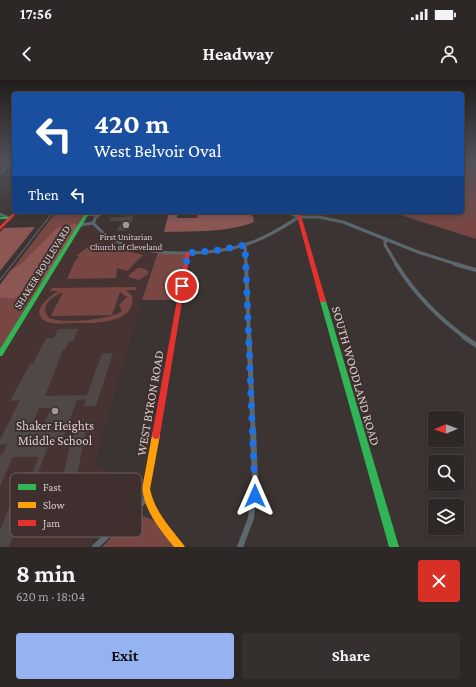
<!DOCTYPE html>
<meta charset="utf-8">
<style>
body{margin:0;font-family:"Crimson Pro",serif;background:#352f2e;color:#f1f3f6;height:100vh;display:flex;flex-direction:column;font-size:15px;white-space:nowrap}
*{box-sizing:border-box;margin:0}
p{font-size:13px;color:#a7a5a7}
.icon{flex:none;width:22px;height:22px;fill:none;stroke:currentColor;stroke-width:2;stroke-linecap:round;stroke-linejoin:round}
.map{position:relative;height:467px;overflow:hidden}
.side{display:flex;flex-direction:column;background:#2d2726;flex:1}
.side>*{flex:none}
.top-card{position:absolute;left:12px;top:12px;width:452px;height:122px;border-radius:4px;box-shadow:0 2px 6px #0003,0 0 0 1px #484443;background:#1a4fa0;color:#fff;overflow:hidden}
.needle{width:26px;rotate:269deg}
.tools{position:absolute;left:428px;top:331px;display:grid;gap:8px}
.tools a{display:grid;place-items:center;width:36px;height:36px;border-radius:4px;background:#2d2726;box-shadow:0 2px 6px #0003,0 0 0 1px #484443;font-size:20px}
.pin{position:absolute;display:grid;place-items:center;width:34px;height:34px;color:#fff;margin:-17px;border:2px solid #fff;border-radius:50%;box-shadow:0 1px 4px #0007}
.me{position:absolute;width:44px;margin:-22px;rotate:0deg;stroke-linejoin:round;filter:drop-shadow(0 0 3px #0008)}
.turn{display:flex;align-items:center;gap:14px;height:84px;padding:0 16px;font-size:18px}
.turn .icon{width:52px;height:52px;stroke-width:2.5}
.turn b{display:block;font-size:28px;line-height:34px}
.then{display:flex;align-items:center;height:38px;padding:0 16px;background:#0003;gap:8px;font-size:15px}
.round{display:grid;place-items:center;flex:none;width:42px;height:42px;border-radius:4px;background:#352f2e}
.overview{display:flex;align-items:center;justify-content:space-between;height:68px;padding:0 16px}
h1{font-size:24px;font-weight:700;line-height:30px}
.button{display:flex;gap:8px;margin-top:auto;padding:8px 16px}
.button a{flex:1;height:46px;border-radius:4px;background:#95b2f1;color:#111;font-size:16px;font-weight:700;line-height:46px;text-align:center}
.button a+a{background:#352f2e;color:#f1f3f6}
.status{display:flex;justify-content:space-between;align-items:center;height:28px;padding:0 20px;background:#2d2726;direction:ltr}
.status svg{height:11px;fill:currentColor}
header{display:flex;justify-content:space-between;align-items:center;height:52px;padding:0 16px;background:#2d2726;font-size:18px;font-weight:700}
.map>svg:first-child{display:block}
.built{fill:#473432}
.green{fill:#784744;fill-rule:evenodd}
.forest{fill:#8c5753}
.building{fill:#4f4847;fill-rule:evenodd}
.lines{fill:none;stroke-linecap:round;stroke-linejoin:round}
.street-far4{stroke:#5d676f;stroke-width:2.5}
.street-far3{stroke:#5d676f;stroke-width:3}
.street-far2{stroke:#5d676f;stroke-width:4}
.street-far1{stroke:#5d676f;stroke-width:5}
.street{stroke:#5d676f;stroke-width:6}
.fast{fill:#30b455;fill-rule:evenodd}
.slow{fill:#ff9f0a;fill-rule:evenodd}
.jam{fill:#e5322d;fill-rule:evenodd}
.tram{stroke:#6d7176;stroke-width:1}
.route{stroke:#1a73e8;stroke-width:7;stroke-dasharray:0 12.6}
.poi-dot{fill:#a19997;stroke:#3f302f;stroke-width:1.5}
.labels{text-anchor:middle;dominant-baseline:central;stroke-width:4;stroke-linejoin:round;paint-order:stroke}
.far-poi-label{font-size:9px;fill:#d8cfce;stroke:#3f302f}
.street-label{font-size:11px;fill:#d8cfce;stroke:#3f302f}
.near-street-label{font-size:13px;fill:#d8cfce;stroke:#3f302f}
.near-poi-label{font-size:13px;fill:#d8cfce;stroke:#3f302f}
.key{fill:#3f302f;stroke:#6d605f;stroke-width:1}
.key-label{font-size:11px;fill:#d8cfce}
</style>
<div class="status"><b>17:56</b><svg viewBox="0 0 49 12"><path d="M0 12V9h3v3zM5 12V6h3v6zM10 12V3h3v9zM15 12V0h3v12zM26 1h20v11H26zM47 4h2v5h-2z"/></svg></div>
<header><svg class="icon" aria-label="back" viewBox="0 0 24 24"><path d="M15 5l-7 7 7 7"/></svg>Headway<svg class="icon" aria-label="person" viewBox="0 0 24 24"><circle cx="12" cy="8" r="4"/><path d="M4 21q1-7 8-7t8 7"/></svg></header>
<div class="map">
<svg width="476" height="467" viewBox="0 0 476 467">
<rect width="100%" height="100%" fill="#3c3432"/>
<!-- built -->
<path class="built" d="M82,145H91L111,160L157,173L146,205L94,385L142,406L135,420L125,431L87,467H0V277Z"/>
<!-- green -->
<path class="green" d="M462,80H476V159L391,132H462Z
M56,132H88L0,274V205Z
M94,162L143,175L127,191L117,188L116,198L67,199L75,181L79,177L76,176Z
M158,172L188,173L179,220H142Z
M138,188H143L148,191V194L139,200L129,197V195Z
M137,207L136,210H126L132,216C137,244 92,243 75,243C67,243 56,245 47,242C28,233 49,216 59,211H50L52,208ZM63,212L51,236L112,235L120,212L127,217L119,225L122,231C110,240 63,244 49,238L45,231C45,221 54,216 63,212Z
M139,436C158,437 164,452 174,467H102L130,439Z"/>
<!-- forest -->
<path class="forest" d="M169,132H178L177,138H197L198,132H242L253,136L254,142C226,153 193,151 164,152Z
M75,144L78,146L45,198L13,219L0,217V205L10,191L22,183L58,147Z
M35,147L0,191V152L4,148Z"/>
<!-- building -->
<path class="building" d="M126,135H134L128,150L117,151L122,141H109L111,137H125Z
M58,249H78L73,261H69L65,270H63L45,316L87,315L102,273H113L96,326H84L86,319L77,320L62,361L72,359L73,352L86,351L70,429L55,431L70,365L48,367L9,467H0V450L24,393L33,392L39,377H13L0,406V375H2L7,364L0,365V360L20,320L10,321L30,284H33L46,258H54ZM39,328H51L42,348L30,349Z"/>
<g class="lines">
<!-- street-far4 -->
<path class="street-far4" d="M0,81L14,82
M0,93L14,82"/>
<!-- street-far3 -->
<path class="street-far3" d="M104,132L96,137L93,143C97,147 102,152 106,156C143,178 211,177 250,163C268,157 283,147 299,137
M287,132L299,137H319L343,142L418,172L459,185
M0,134L9,138
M87,134L98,135
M80,145L93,143
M385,158V165L397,185
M245,165L246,185"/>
<!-- street-far2 -->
<path class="street-far2" d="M246,184L249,258
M396,184C415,214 437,237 466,258
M455,184L476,190"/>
<!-- street-far1 -->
<path class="street-far1" d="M249,257L253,350
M464,257L476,265"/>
<!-- street -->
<path class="street" d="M95,467L147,418
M240,467L251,438L255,402L253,349"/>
<!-- fast -->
<path class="fast" d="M86,132H90L2,276H0V269Z
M0,137H10L12,138L10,139H0Z
M323,219L326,221L399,467H389L320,221Z"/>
<!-- slow -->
<path class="slow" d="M156,351L159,352L160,355L150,409C155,432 169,446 183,464L185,467H174C159,448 146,433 142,409L152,355L153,352Z"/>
<!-- jam -->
<path class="jam" d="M14,132H18L1,149H0V146Z
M296,132H300L326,221L325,222H321L320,221Z
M186,172H188L190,173L160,355L159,358L156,359L153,358L152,355Z"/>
<!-- tram -->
<path class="tram" d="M0,200L53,132"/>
</g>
<!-- sky -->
<linearGradient id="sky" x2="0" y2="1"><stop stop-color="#211d1c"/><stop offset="0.55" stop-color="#50505a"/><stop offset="1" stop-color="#50505a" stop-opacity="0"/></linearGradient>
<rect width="476" height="146" fill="url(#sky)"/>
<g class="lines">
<!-- route -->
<path class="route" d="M182,206L188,173L219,170L245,165L255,416"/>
</g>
<!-- markers -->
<g class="poi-dot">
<circle cx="126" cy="145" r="4"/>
<circle cx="55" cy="331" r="4"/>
</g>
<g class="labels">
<!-- far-poi labels -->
<g class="far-poi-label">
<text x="126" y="157">First Unitarian<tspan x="126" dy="10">Church of Cleveland</tspan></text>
</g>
<!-- street labels -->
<g class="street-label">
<text transform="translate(42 187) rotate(-58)">SHAKER BOULEVARD</text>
</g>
<!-- near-street labels -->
<g class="near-street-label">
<text transform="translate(356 296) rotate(74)">SOUTH WOODLAND ROAD</text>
<text transform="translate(150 323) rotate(-80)">WEST BYRON ROAD</text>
</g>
<!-- near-poi labels -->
<g class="near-poi-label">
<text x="55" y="345">Shaker Heights<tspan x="55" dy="15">Middle School</tspan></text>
</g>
</g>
<!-- legend -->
<rect x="10" y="393" width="132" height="64" rx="6" class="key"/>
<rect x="18" y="404" width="18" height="6" fill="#30b455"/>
<rect x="18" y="422" width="18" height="6" fill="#ff9f0a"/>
<rect x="18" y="440" width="18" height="6" fill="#e5322d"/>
<g class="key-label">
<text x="43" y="411">Fast</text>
<text x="43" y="429">Slow</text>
<text x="43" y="447">Jam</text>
</g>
</svg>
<div class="tools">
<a><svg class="needle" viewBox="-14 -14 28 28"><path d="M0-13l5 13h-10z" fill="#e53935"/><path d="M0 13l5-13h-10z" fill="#a7a5a7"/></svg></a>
<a><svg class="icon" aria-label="search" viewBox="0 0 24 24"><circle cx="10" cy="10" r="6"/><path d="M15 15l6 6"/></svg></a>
<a><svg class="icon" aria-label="layers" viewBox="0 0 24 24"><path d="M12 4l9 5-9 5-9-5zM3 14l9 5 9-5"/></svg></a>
</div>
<div class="pin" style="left:182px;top:206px;background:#d93025"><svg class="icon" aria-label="arrive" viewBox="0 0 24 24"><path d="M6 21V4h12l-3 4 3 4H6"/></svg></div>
<svg class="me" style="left:255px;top:416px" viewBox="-20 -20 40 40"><path d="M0-17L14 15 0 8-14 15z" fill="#1a73e8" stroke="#fff" stroke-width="4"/></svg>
<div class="top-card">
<div class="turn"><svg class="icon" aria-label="left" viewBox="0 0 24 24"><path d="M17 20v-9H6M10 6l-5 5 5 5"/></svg><div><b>420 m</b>West Belvoir Oval</div></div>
<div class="then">Then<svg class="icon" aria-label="left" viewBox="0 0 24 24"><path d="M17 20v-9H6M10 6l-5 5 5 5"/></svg></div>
</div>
</div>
<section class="side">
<div class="overview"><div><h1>8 min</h1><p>620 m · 18:04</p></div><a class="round" style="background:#d93025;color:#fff"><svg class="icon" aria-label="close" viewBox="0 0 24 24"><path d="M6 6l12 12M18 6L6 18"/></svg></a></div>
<div class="button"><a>Exit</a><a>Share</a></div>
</section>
